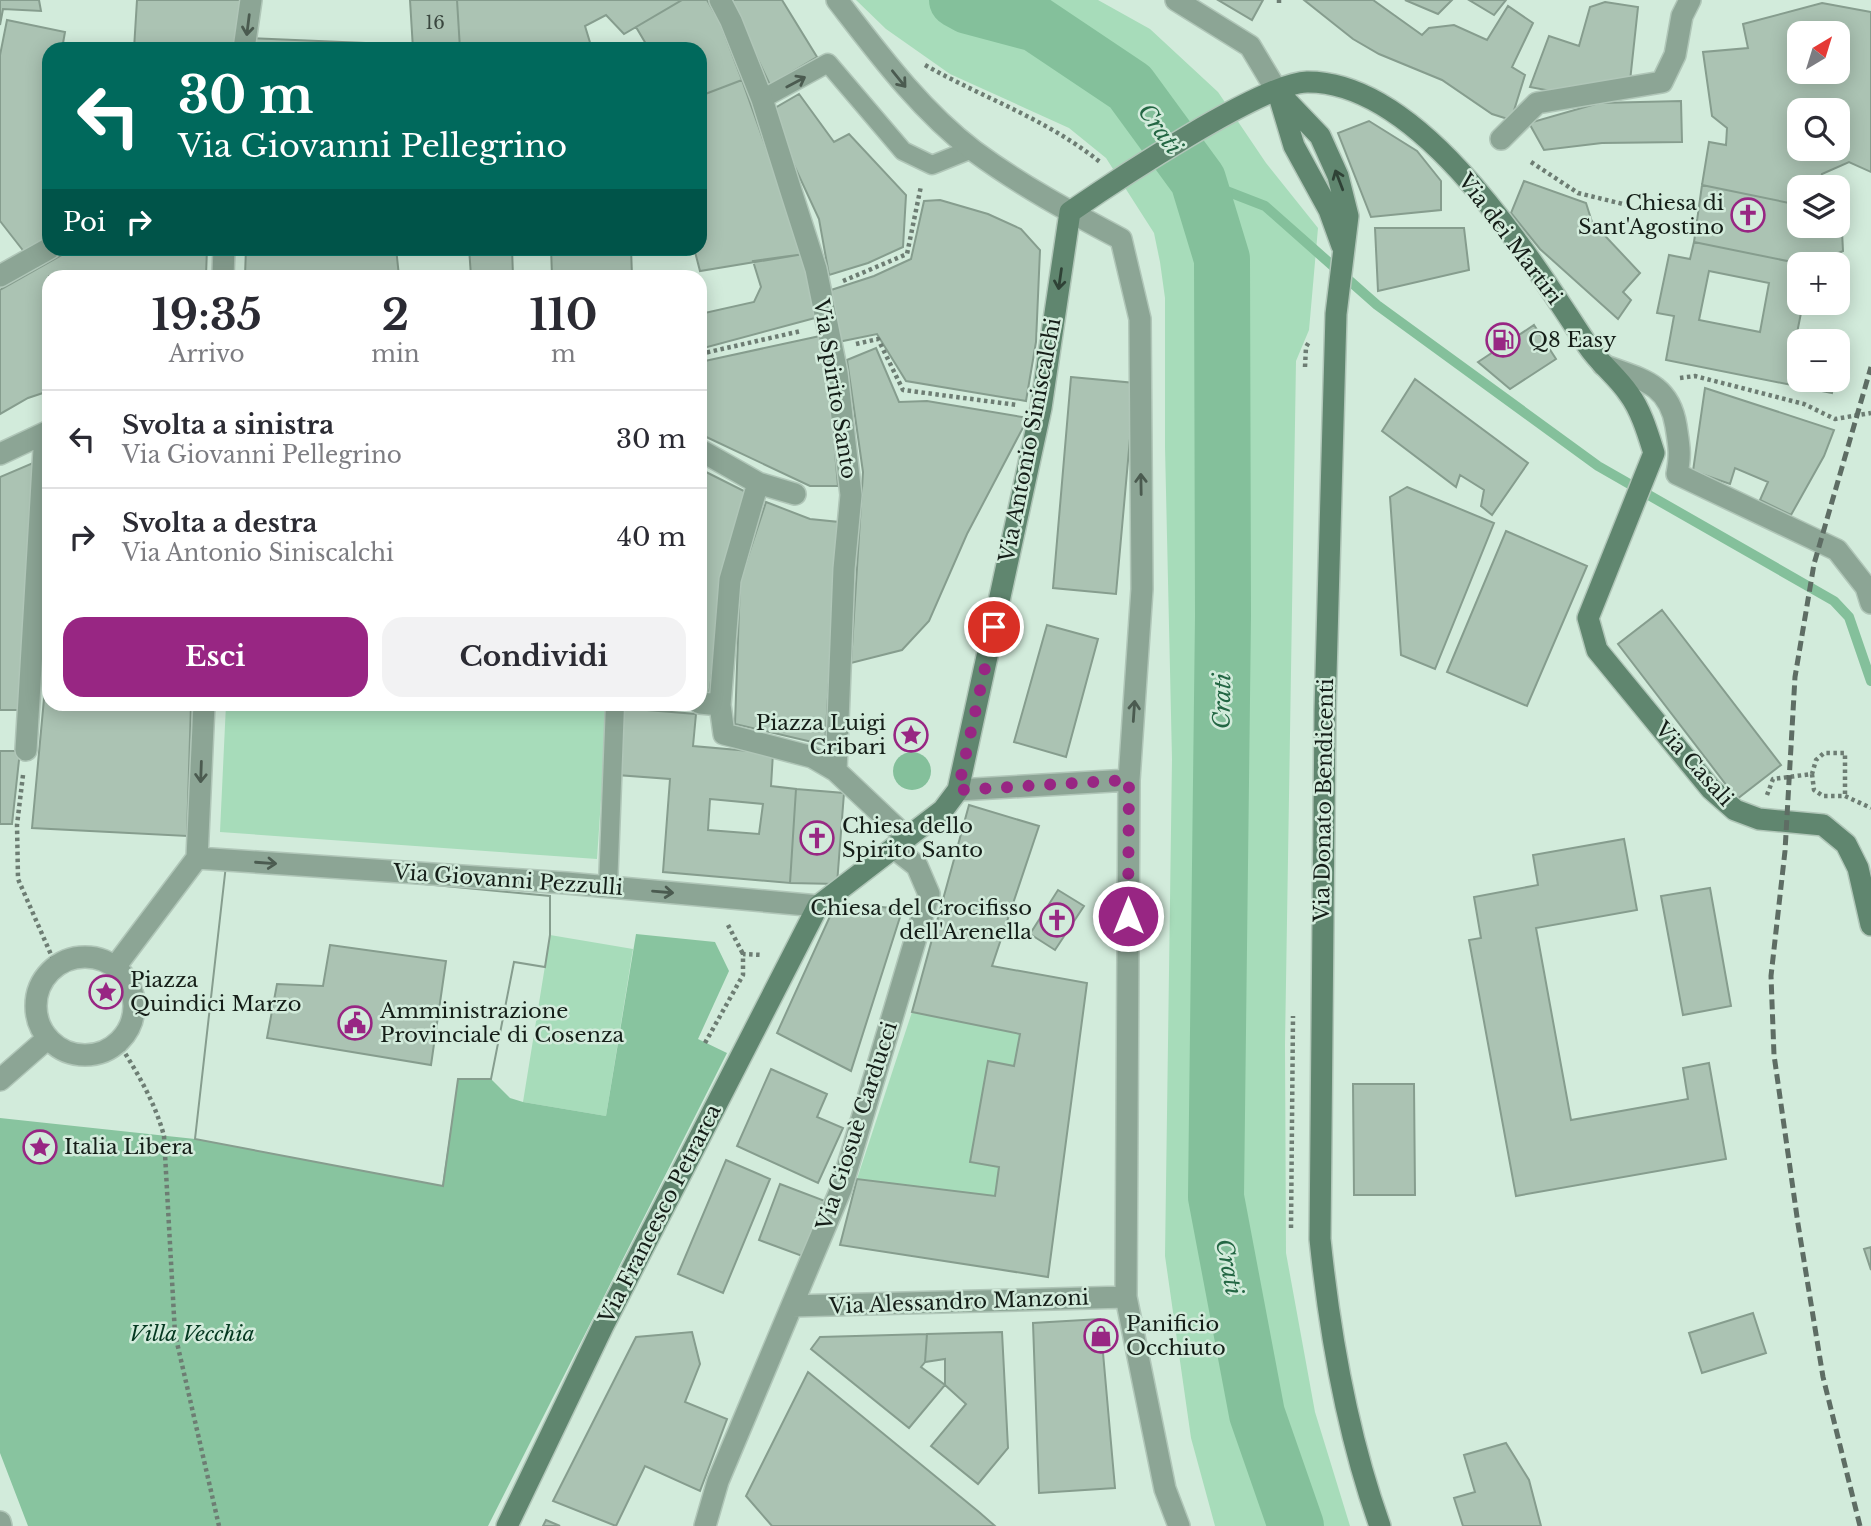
<!DOCTYPE html>
<html lang="it">
<meta charset="utf-8">
<style>
body{margin:0;font-family:"Libre Baskerville",serif;background:#f2f2f3;color:#2b2b33;height:100vh;display:flex;flex-direction:column;font-size:26px;white-space:nowrap}
*{box-sizing:border-box;margin:0}
p{font-size:23px;color:#7c7c81}
.icon{flex:none;width:38px;height:38px;fill:none;stroke:currentColor;stroke-width:2;stroke-linecap:round;stroke-linejoin:round}
.map{position:relative;flex:1;overflow:hidden}
.sheet{position:absolute;left:42px;top:270px;width:665px;height:441px;display:flex;flex-direction:column;background:#fff;border-radius:21px;box-shadow:0 4px 18px #0003}
.sheet>*{flex:none}
.banner{position:absolute;left:42px;top:42px;width:665px;height:214px;border-radius:21px;box-shadow:0 4px 18px #0003;background:#00695c;color:#fff;overflow:hidden}
.needle{width:46px;rotate:38deg}
.controls{position:absolute;left:1787px;top:21px;display:grid;gap:14px}
.controls a{display:grid;place-items:center;width:63px;height:63px;border-radius:14px;background:#fff;box-shadow:0 4px 18px #0003;font-size:35px}
.pin{position:absolute;display:grid;place-items:center;width:60px;height:60px;color:#fff;margin:-30px;border:4px solid #fff;border-radius:50%;box-shadow:0 2px 7px #0007}
.me{position:absolute;width:77px;margin:-38px;rotate:0deg;stroke-linejoin:round;filter:drop-shadow(0 0 5px #0008)}
.turn{display:flex;align-items:center;gap:24px;height:147px;padding:0 21px;font-size:32px}
.turn .icon{width:91px;height:91px;stroke-width:2.5}
.turn b{display:block;font-size:49px;line-height:60px}
.then{display:flex;align-items:center;height:66px;padding:0 21px;background:#0003;gap:14px;font-size:26px}
.eta{display:flex;justify-content:space-evenly;align-items:center;height:119px;text-align:center}
.eta b{font-size:42px;font-weight:700;line-height:49px}
.button{display:flex;gap:14px;margin-top:auto;padding:14px 21px}
.button a{flex:1;height:80px;border-radius:21px;background:#982683;color:#fff;font-size:28px;font-weight:700;line-height:80px;text-align:center}
.button a+a{background:#f2f2f3;color:#2b2b33}
ul{padding:0;list-style:none}
li{display:flex;align-items:center;gap:21px;height:98px;padding:0 21px;border-top:2px solid #e1e1e2}
li div{flex:1}
li b{display:block;font-size:26px}
li em{font-style:normal}
.map>svg:first-child{display:block}
.green{fill:#a7dcba}
.forest{fill:#88c49f}
.water{fill:#84c09b}
.lines{fill:none;stroke-linecap:round;stroke-linejoin:round}
.stream{stroke:#84c09b;stroke-width:10}
.river{stroke:#84c09b;stroke-width:56}
.building{fill:#abc3b3;stroke:#869d8e;stroke-width:2;fill-rule:evenodd}
.lane-casing{stroke:#b0c6b8;stroke-width:21}
.street-casing{stroke:#b0c6b8;stroke-width:24}
.secondary-casing{stroke:#b0c6b8;stroke-width:24}
.path{stroke:#6d7d73;stroke-width:4.5;stroke-dasharray:3.5 3.5;stroke-linecap:butt}
.lane{stroke:#8ca595;stroke-width:18}
.street{stroke:#8ca595;stroke-width:21}
.secondary{stroke:#60866f;stroke-width:21}
.rail{stroke:#5e6d64;stroke-width:5;stroke-dasharray:10 5;stroke-linecap:butt}
.oneway{stroke:#4b5b50}
.oneway2{stroke:#2f4236}
.route{stroke:#982683;stroke-width:12;stroke-dasharray:0 21.6}
.labels{text-anchor:middle;dominant-baseline:central;stroke-width:5;stroke-linejoin:round;paint-order:stroke}
.number-label{font-size:18px;fill:#3a473f}
.poi-label{font-size:21px;fill:#151e18;stroke:#d2ebdb;text-anchor:start}
.street-label{font-size:21px;fill:#151e18;stroke:#d2ebdb}
.park-label{font-size:21px;font-style:italic;fill:#053820;stroke:#d2ebdb}
.water-label{font-size:23px;font-style:italic;fill:#236643;stroke:#d2ebdb}
</style>
<div class="map">
<svg width="1871" height="1526" viewBox="0 0 1871 1526">
<rect width="100%" height="100%" fill="#d2ebdb"/>
<!-- green -->
<path class="green" d="M856,0H1098L1150,29L1218,92L1266,163L1318,228L1309,330L1296,361L1285,1045L1286,1253L1315,1412L1350,1526H1215L1191,1438L1165,1256L1172,759L1165,447V298L1160,262L1154,233L1106,158L1069,128L950,74L886,29Z
M226,704H516L607,710L597,859L220,832Z
M550,935L633,949L606,1116L523,1102Z
M912,1012L1020,1034L1014,1066L989,1062L971,1162L999,1167L995,1196L857,1179Z"/>
<!-- forest -->
<path class="forest" d="M636,934L715,942L729,971L698,1039L727,1053L488,1526H28L0,1453V1118L195,1139L442,1186L458,1079H491L510,1098L523,1102L606,1116Z"/>
<!-- water -->
<path class="water" d="M893 771a19 19 0 1 1 38 0a19 19 0 1 1-38 0Z"/>
<g class="lines">
<!-- stream -->
<path class="stream" d="M1198,180L1265,206L1377,305L1598,466L1834,601L1849,617L1871,681"/>
<!-- river -->
<path class="river" d="M957,0L968,6L1036,24L1130,87L1198,180L1222,259L1223,616L1216,1197L1257,1414L1296,1526"/>
</g>
<!-- building -->
<path class="building" d="M0,0H39L41,11L3,9L0,25Z
M137,0H245L238,49H134Z
M410,0H457L460,49H413Z
M457,0H682L624,34L606,15L585,26L592,49H460Z
M682,0H707L720,22L742,80L700,96V49H649L636,27Z
M730,0H782L817,57L770,85Z
M1218,0H1263L1252,20Z
M1304,0H1373L1422,35L1429,28L1454,25L1487,40L1508,6L1533,23L1512,67L1525,75L1511,120L1492,114L1442,80L1379,54L1353,39Z
M1405,0H1452L1438,14Z
M1469,0H1506L1494,15Z
M1605,2L1638,7L1630,81L1556,92L1530,87L1549,36L1579,46L1590,7Z
M1822,3L1871,12V172L1849,162L1822,174L1820,187H1799V205L1702,185L1709,142L1726,145L1727,128L1712,116L1703,52L1748,48L1743,24ZM1799,33H1838V72H1799ZM1799,110H1838V149H1799Z
M7,20L65,32L62,49H49V237L25,253L0,221V55Z
M250,38L412,45L413,49H250Z
M742,80L804,254L700,271L694,248H700V96Z
M799,94L834,142L849,134L906,195L903,247L868,263L829,275L819,219L793,163L775,108Z
M1681,101L1682,142L1602,143L1544,150L1529,123L1599,103Z
M1369,121L1417,151L1441,181V210L1371,217L1338,133Z
M1524,181L1586,203L1592,222L1640,273L1623,292L1631,300L1618,319L1540,249L1511,213Z
M1702,185L1799,205V226H1836L1842,231L1843,251L1813,264H1802L1694,242Z
M940,200L988,214L1021,229L1040,250L1036,342L1026,401L906,381L877,334L838,342L828,291L874,276L911,259L924,201Z
M1375,228H1464L1469,270L1378,291Z
M1694,242L1802,264H1799V303H1803L1795,343L1799,344V380H1834L1832,393L1666,360L1674,316L1657,313L1669,255L1690,259ZM1709,271L1769,283L1760,332L1699,320Z
M74,248H207L206,276H49V391L28,398L0,414V290Z
M246,248H396L399,276H245Z
M469,248H512L513,276H471Z
M551,248H631L632,276H552Z
M804,254L815,318L700,349V314L754,302L761,287L753,261Z
M1534,325L1556,359L1510,389L1478,362Z
M820,336L830,394L838,486H810L700,434V362Z
M1820,336L1842,341L1838,364V341H1817Z
M876,348L899,402L927,401L1028,418L967,534L929,621L902,650L851,663L863,472L847,360Z
M1071,377L1135,383L1116,594L1053,588Z
M1415,379L1528,463L1492,515L1481,506L1484,490L1460,475L1456,487L1382,431Z
M1705,388L1834,430L1824,456L1791,515L1760,500L1768,482L1735,468L1730,484L1693,471Z
M33,463L21,710H0V477Z
M700,469L750,494L725,581L709,695H700Z
M1407,487L1494,523L1435,669L1401,655L1390,497Z
M766,502L810,519L839,522L825,745L735,724L740,581Z
M1506,531L1587,566L1527,706L1447,672Z
M1662,610L1781,765L1737,799L1618,644Z
M1047,625L1098,639L1066,757L1014,742Z
M49,645V704H191L187,836L32,828Z
M622,708L696,714L693,746L773,753L771,786L796,789L790,883L663,872L670,779L617,775ZM710,799L763,804L759,834L708,830Z
M0,751H20L12,824H0Z
M796,789L844,793L837,884L790,883Z
M969,805L1039,826L992,966L1087,983L1048,1277L840,1245L857,1179L995,1196L999,1167L970,1162L988,1061L1014,1066L1020,1034L912,1012Z
M1624,839L1637,910L1536,928L1571,1120L1688,1099L1683,1068L1709,1063L1726,1159L1516,1196L1469,940L1481,938L1474,897L1538,885L1533,855Z
M226,865L550,896V935L545,967L514,962L491,1079H458L443,1186L195,1139ZM330,945L446,961L431,1065L267,1038L277,984L323,986Z
M226,865L550,896V935L545,967L514,962L491,1079H458L443,1186L195,1139Z
M1710,888L1731,1006L1683,1015L1661,896Z
M1058,890L1084,906L1055,950L1030,934Z
M836,903L892,908L900,917L851,1071L777,1033Z
M771,1069L827,1094L817,1117L843,1128L818,1183L737,1146Z
M1353,1084H1414L1415,1195H1354Z
M726,1160L770,1179L723,1293L678,1274Z
M780,1184L825,1201L805,1257L759,1240Z
M1871,1247V1270L1864,1249Z
M1753,1313L1766,1353L1702,1373L1689,1333Z
M1100,1319L1115,1488L1039,1493L1033,1323Z
M692,1332L700,1364L685,1402L727,1419L700,1491L645,1466L616,1526L553,1501L636,1337Z
M1002,1332L1008,1448L978,1484L931,1446L966,1404L945,1385V1359L925,1362L927,1334Z
M927,1334L925,1362L921,1367L945,1385L909,1428L811,1349L820,1337Z
M808,1372L979,1512L995,1526H772L746,1496Z
M1506,1443L1529,1480L1541,1526H1463L1454,1498L1475,1492L1464,1455Z
M546,1520L560,1526H543Z"/>
<g class="lines">
<defs>
<path id="lane" d="M762,99L828,63L903,151L932,165L972,149
M608,887L615,704"/>
<path id="street" d="M720,0L731,21L762,99L791,191L816,269L837,373L851,495L844,569L836,771
M837,0C878,53 920,110 974,151C1020,185 1070,212 1121,239L1140,319L1142,589L1129,780L1126,1297L1165,1489L1179,1526
M1176,0L1250,46L1277,91
M244,49L251,0
M1501,139L1537,103L1662,82L1675,55L1682,16L1690,0
M0,276L50,248
M223,276L224,248
M1603,365C1639,379 1669,382 1676,426C1679,446 1681,453 1677,474L1837,550L1866,587L1871,603
M700,450L758,483L795,494
M0,454L49,431
M700,703L720,705L724,734L812,757L836,771L907,838
M720,705L730,580L758,483
M26,750L45,433
M958,790L1129,780
M197,858L566,883L818,906
M197,858L204,704
M36 1006a49 49 0 1 1 98 0a49 49 0 1 1-98 0Z
M115,967L197,858
M0,1080L48,1038
M792,1306L1126,1297
M0,1522L1,1526
M705,1526L718,1481L841,1189L929,894L917,866L894,848"/>
<path id="secondary" d="M1277,91L1320,136L1338,176L1348,216L1336,314L1325,711L1320,1239C1330,1337 1347,1434 1380,1526
M1279,96L1294,146L1329,210L1342,246
M507,1526L603,1326L818,906L943,810L958,790L1041,408L1070,212C1112,183 1262,83 1307,82C1422,81 1531,260 1588,346C1600,364 1617,376 1629,394C1641,410 1648,434 1654,453L1588,618L1597,650L1711,789L1735,810L1759,819L1823,825L1846,844L1858,868L1871,925"/>
</defs>
<!-- lane casing -->
<use href="#lane" class="lane-casing"/>
<!-- street casing -->
<use href="#street" class="street-casing"/>
<!-- secondary casing -->
<use href="#secondary" class="secondary-casing"/>
<!-- path -->
<path class="path" d="M1279,3V0
M925,65C985,99 1045,118 1100,162
M1531,162L1578,193L1631,206
M843,281L907,254L921,186
M856,344L878,339L903,390L1017,405
M700,354L801,331
M1305,367L1306,347L1309,342
M1680,378L1695,376L1804,404L1835,419L1871,413
M1812,774L1814,790L1823,796H1845L1871,808
M23,775L17,825L18,879L56,966
M1767,795L1773,779L1812,774L1816,760L1824,753H1845V796
M728,925L743,954
M118,1042C137,1072 155,1102 164,1136L175,1334L219,1526
M705,1043L743,975V954L763,955
M1291,1228L1293,1016"/>
<!-- lane -->
<use href="#lane" class="lane"/>
<!-- street -->
<use href="#street" class="street"/>
<!-- secondary -->
<use href="#secondary" class="secondary"/>
<!-- rail -->
<path class="rail" d="M1860,1526L1823,1377L1798,1224L1774,1055L1771,976L1785,851L1795,677L1814,564L1871,367"/>
</g>
<!-- one-way arrows -->
<defs><path id="oneway-shaft" d="M-6 0H5M1.5-3L5.5 0L1.5 3" fill="none" stroke-width="1.6" stroke-linecap="round" stroke-linejoin="round" transform="scale(1.75)"/></defs>
<g class="oneway">
<use href="#oneway-shaft" transform="translate(248 25) rotate(97)"/>
<use href="#oneway-shaft" transform="translate(899 79) rotate(51)"/>
<use href="#oneway-shaft" transform="translate(796 82) rotate(-28)"/>
<use href="#oneway-shaft" transform="translate(1141 484) rotate(-91)"/>
<use href="#oneway-shaft" transform="translate(1134 711) rotate(-86)"/>
<use href="#oneway-shaft" transform="translate(201 772) rotate(92)"/>
<use href="#oneway-shaft" transform="translate(266 863) rotate(4)"/>
<use href="#oneway-shaft" transform="translate(663 892) rotate(5)"/>
</g>
<g class="oneway2">
<use href="#oneway-shaft" transform="translate(1339 180) rotate(-111)"/>
<use href="#oneway-shaft" transform="translate(1060 279) rotate(98)"/>
</g>
<g class="lines">
<!-- route -->
<path class="route" d="M994,627L958,790L1129,780L1128,916"/>
</g>
<!-- icons -->
<defs>
<symbol id="church-ring" viewBox="-11 -11 22 22"><circle r="9.5" fill="#d2ebdb" stroke="#982683" stroke-width="1.5"/><path d="M-1.2-6h2.4v3.5h3.3v2.4h-3.3V6h-2.4V-.1h-3.3v-2.4h3.3Z" fill="#982683"/></symbol>
<symbol id="fuel-ring" viewBox="-11 -11 22 22"><circle r="9.5" fill="#d2ebdb" stroke="#982683" stroke-width="1.5"/><path d="M-5.5-6h7V0h2V4h1.3V-2.5L3-4.5l.8-.8L6-3V5H2.5V1h-1V6h-7ZM-4.2-4.7v3.2H.2V-4.7Z" fill="#982683"/></symbol>
<symbol id="sight-ring" viewBox="-11 -11 22 22"><circle r="9.5" fill="#d2ebdb" stroke="#982683" stroke-width="1.5"/><path d="M0-6L1.8-2.2L6-1.7L2.9 1.2L3.7 5.4L0 3.3L-3.7 5.4L-2.9 1.2L-6-1.7L-1.8-2.2Z" fill="#982683"/></symbol>
<symbol id="civic-ring" viewBox="-11 -11 22 22"><circle r="9.5" fill="#d2ebdb" stroke="#982683" stroke-width="1.5"/><path d="M-.6-6.5H3V-4.5H.6V-3L4-1V1h2V6H-6V1h2V-1L-.6-3ZM-1.2 2.5V6h2.4V2.5Z" fill="#982683"/></symbol>
<symbol id="shop-ring" viewBox="-11 -11 22 22"><circle r="9.5" fill="#d2ebdb" stroke="#982683" stroke-width="1.5"/><path d="M-5-2.5h2.3a2.7 3.5 0 0 1 5.4 0H5L5.5 6h-11ZM-1.5-2.5h3a1.5 2.3 0 0 0-3 0Z" fill="#982683"/></symbol>
</defs>
<g fill-rule="evenodd">
<use href="#church-ring" x="1729" y="196" width="38" height="38"/>
<use href="#fuel-ring" x="1484" y="321" width="38" height="38"/>
<use href="#sight-ring" x="892" y="716" width="38" height="38"/>
<use href="#church-ring" x="798" y="819" width="38" height="38"/>
<use href="#church-ring" x="1038" y="901" width="38" height="38"/>
<use href="#sight-ring" x="87" y="973" width="38" height="38"/>
<use href="#civic-ring" x="336" y="1004" width="38" height="38"/>
<use href="#sight-ring" x="21" y="1128" width="38" height="38"/>
<use href="#shop-ring" x="1082" y="1317" width="38" height="38"/>
</g>
<g class="labels">
<!-- number labels -->
<g class="number-label">
<text x="435" y="23">16</text>
</g>
<!-- poi labels -->
<g class="poi-label">
<text x="1724" y="203" text-anchor="end">Chiesa di<tspan x="1724" dy="24">Sant'Agostino</tspan></text>
<text x="1528" y="340">Q8 Easy</text>
<text x="886" y="723" text-anchor="end">Piazza Luigi<tspan x="886" dy="24">Cribari</tspan></text>
<text x="842" y="826">Chiesa dello<tspan x="842" dy="24">Spirito Santo</tspan></text>
<text x="1032" y="908" text-anchor="end">Chiesa del Crocifisso<tspan x="1032" dy="24">dell'Arenella</tspan></text>
<text x="130" y="980">Piazza<tspan x="130" dy="24">Quindici Marzo</tspan></text>
<text x="380" y="1011">Amministrazione<tspan x="380" dy="24">Provinciale di Cosenza</tspan></text>
<text x="64" y="1147">Italia Libera</text>
<text x="1126" y="1324">Panificio<tspan x="1126" dy="24">Occhiuto</tspan></text>
</g>
<!-- street labels -->
<g class="street-label">
<text transform="translate(1510 239) rotate(53)">Via dei Martiri</text>
<text transform="translate(835 389) rotate(81)">Via Spirito Santo</text>
<text transform="translate(1030 440) rotate(-79)">Via Antonio Siniscalchi</text>
<text transform="translate(1694 764) rotate(48)">Via Casali</text>
<text transform="translate(1324 800) rotate(-89)">Via Donato Bendicenti</text>
<text transform="translate(508 880) rotate(4)">Via Giovanni Pezzulli</text>
<text transform="translate(857 1126) rotate(-72)">Via Giosuè Carducci</text>
<text transform="translate(660 1214) rotate(-63)">Via Francesco Petrarca</text>
<text transform="translate(959 1302) rotate(-2)">Via Alessandro Manzoni</text>
</g>
<!-- park labels -->
<g class="park-label">
<text x="192" y="1334">Villa Vecchia</text>
</g>
<!-- water labels -->
<g class="water-label">
<text transform="translate(1160 129) rotate(54)">Crati</text>
<text transform="translate(1222 701) rotate(-89)">Crati</text>
<text transform="translate(1229 1267) rotate(79)">Crati</text>
</g>
</g>
</svg>
<div class="controls">
<a><svg class="needle" viewBox="-14 -14 28 28"><path d="M0-13l5 13h-10z" fill="#e53935"/><path d="M0 13l5-13h-10z" fill="#7c7c81"/></svg></a>
<a><svg class="icon" aria-label="search" viewBox="0 0 24 24"><circle cx="10" cy="10" r="6"/><path d="M15 15l6 6"/></svg></a>
<a><svg class="icon" aria-label="layers" viewBox="0 0 24 24"><path d="M12 4l9 5-9 5-9-5zM3 14l9 5 9-5"/></svg></a>
<a>+</a>
<a>−</a>
</div>
<div class="pin" style="left:994px;top:627px;background:#d93025"><svg class="icon" aria-label="arrive" viewBox="0 0 24 24"><path d="M6 21V4h12l-3 4 3 4H6"/></svg></div>
<svg class="me" style="left:1128px;top:916px" viewBox="-20 -20 40 40"><circle r="17" fill="#982683" stroke="#fff" stroke-width="3"/><path d="M0-11L8 9 0 5-8 9z" fill="#fff"/></svg>
<div class="banner">
<div class="turn"><svg class="icon" aria-label="left" viewBox="0 0 24 24"><path d="M17 20v-9H6M10 6l-5 5 5 5"/></svg><div><b>30 m</b>Via Giovanni Pellegrino</div></div>
<div class="then">Poi<svg class="icon" aria-label="right" viewBox="0 0 24 24"><path d="M7 20v-9h11M14 6l5 5-5 5"/></svg></div>
</div>
<section class="sheet">
<div class="eta">
<div><b>19:35</b><p>Arrivo</p></div>
<div><b>2</b><p>min</p></div>
<div><b>110</b><p>m</p></div>
</div>
<ul>
<li><svg class="icon" aria-label="left" viewBox="0 0 24 24"><path d="M17 20v-9H6M10 6l-5 5 5 5"/></svg><div><b>Svolta a sinistra</b><p>Via Giovanni Pellegrino</p></div><em>30 m</em></li>
<li><svg class="icon" aria-label="right" viewBox="0 0 24 24"><path d="M7 20v-9h11M14 6l5 5-5 5"/></svg><div><b>Svolta a destra</b><p>Via Antonio Siniscalchi</p></div><em>40 m</em></li>
</ul>
<div class="button"><a>Esci</a><a>Condividi</a></div>
</section>
</div>
